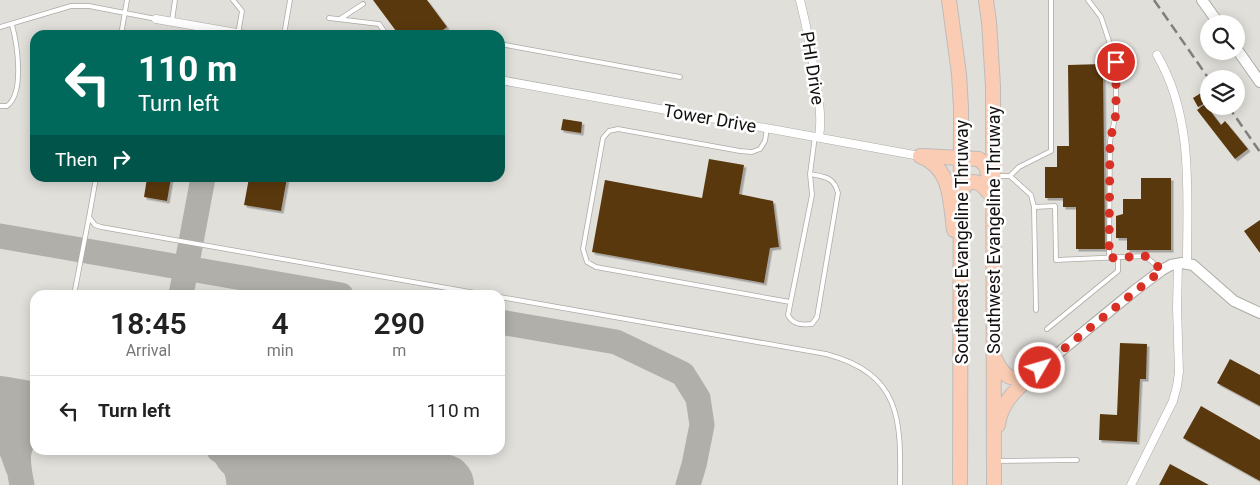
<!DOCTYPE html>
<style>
body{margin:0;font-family:Roboto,sans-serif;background:#f2f2f2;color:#222;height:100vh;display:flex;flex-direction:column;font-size:19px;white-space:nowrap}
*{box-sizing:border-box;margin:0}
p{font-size:16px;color:#767676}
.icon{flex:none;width:28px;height:28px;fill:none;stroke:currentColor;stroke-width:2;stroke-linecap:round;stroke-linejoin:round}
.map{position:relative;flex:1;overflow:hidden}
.side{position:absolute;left:30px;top:290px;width:475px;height:165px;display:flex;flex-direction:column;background:#fff;border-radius:15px;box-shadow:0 2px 12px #0003}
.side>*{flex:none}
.guide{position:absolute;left:30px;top:30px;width:475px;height:152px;border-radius:15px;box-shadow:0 2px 12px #0003;background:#00695c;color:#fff;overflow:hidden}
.fabs{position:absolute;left:1200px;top:15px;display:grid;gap:10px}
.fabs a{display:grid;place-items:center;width:45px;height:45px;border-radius:50%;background:#fff;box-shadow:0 2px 12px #0003;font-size:25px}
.pin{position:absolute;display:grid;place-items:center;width:42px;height:42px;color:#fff;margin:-21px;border:2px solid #fff;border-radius:50%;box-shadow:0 1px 5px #0007}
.me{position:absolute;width:55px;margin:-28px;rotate:52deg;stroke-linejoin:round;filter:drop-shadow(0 0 4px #0008)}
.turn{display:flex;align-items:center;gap:18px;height:105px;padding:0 25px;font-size:22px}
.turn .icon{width:65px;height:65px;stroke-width:2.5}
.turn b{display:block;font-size:35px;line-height:42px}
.then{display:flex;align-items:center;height:48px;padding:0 25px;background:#0003;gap:10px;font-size:19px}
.eta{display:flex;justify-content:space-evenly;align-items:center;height:85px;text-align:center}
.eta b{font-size:30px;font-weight:600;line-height:35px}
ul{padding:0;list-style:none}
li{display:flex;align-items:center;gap:15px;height:70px;padding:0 25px;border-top:1px solid #e0e0e0}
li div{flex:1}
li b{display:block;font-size:19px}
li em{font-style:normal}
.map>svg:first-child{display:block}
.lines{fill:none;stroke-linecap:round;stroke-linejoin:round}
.taxiway{stroke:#b0afaa;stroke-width:25}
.runway{stroke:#b0afaa;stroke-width:62}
.building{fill:#5a390f;filter:url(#shadow)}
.service-casing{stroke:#adaba6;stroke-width:5.5}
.minor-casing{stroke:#adaba6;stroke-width:9}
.tertiary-casing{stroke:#adaba6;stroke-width:12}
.trunk-casing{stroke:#bdbcbc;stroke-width:16}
.service{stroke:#fff;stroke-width:4}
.minor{stroke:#fff;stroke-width:8}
.tertiary{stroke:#fff;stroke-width:10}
.trunk{stroke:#faccb4;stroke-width:14}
.rail{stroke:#807f7b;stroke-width:2.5;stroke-dasharray:10 5;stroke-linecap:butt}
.route{stroke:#d93025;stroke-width:9;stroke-dasharray:0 16.2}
.labels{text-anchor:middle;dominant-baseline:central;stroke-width:5;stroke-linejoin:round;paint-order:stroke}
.street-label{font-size:18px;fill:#12110f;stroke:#fff}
</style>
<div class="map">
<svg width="1260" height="485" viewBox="0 0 1260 485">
<defs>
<filter id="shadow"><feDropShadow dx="2.5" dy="2.5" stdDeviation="0" flood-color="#0004"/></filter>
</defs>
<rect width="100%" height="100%" fill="#e1dfda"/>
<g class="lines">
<!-- taxiway -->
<path class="taxiway" d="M0,236L341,295
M181,295L203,178
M500,322L616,342L683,374L698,398L702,425L694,465L688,485
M0,428L9,443L18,468
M219,450C233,459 238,468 239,485
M22,485C17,461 14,444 35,427
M262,485C277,470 294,465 316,463"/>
<!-- runway -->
<path class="runway" d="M0,407L35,413
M244,450L443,485"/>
</g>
<!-- building -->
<path class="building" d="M373,0H427L447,27L436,35H399Z
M1103,64L1105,249H1076V207H1063V198H1045V167H1057V146H1069L1068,65Z
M1201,93L1207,102L1198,107L1193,98Z
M1205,104L1221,125L1225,121L1248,149L1235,159L1197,110Z
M563,119L582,122L581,133L561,130Z
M709,159L744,165L739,194L773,201L779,247L770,248L764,283L592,252L605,180L702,198Z
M147,178H171L167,201L144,197Z
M249,178H287L281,211L244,205Z
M1141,178H1171V250H1127V238H1116V216L1123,214V199H1141Z
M1260,220V253L1244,231Z
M1120,343L1147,344L1146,379H1140L1137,442L1099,440L1100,414L1117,415Z
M1230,359L1260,375V406L1217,383Z
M1201,406L1260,440V481L1183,438Z
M1170,464L1209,485H1159Z"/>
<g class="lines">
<defs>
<path id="service" d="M233,0L242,11L238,34
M1088,0L1101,17L1116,62V114L1110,141L1109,258
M329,18L379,24L387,35
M340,19L363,4
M172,21L175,0
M0,27L71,6H89L156,19
M121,35L127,0
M199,35L201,26
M284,35L290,0
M500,44L680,77
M0,106H7C25,93 17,43 12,25
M767,128L765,141L760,149L752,152L740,151L618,129L609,131L603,138L583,249L587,262L596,267L790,302
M810,174C825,177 834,177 838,193L817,317L812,324C802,325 793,325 788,315L812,195L810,174L815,136
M996,176H1010L1031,195L1034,207L1055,206L1056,260L1145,256L1162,270
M1010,176L1019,167L1051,151V0
M96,178L89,217L95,225L101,227L487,295
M1034,207L1036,310
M74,295L89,217
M500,297L826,354C901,374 901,419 900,485
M1047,329L1118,271V257
M996,461L1077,460"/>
<path id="minor" d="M800,0C807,28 812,55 816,83C819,101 822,119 819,137
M156,19L248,35
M1157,55C1194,118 1187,192 1187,263
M500,80L920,156
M1131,485L1173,401L1177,386L1179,372L1177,307L1178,264"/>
<path id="tertiary" d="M1202,0L1219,24
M1236,48L1260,82
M1040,368L1134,291L1162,270L1171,265L1182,263L1193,265L1234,301L1260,313"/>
<path id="trunk" d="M949,0L959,74L961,108L960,485
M986,0L989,22L993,86L994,485
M920,156C952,168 950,201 954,230
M924,156L979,159L986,166L989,178
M961,193L966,184C978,178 983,186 991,195
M994,357C1004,378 1011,383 1033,372
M998,425C1001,399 1022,385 1040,368"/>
</defs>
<!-- service casing -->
<use href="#service" class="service-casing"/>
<!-- minor casing -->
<use href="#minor" class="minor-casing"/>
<!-- tertiary casing -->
<use href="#tertiary" class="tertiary-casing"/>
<!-- trunk casing -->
<use href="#trunk" class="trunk-casing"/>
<!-- service -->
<use href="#service" class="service"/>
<!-- minor -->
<use href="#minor" class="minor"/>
<!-- tertiary -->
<use href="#tertiary" class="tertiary"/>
<!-- trunk -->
<use href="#trunk" class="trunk"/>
<!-- rail -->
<path class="rail" d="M1154,0L1209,79
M1228,106L1260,152"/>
</g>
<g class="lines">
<!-- route -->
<path class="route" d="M1040,368L1162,270L1145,256L1109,258L1110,141L1116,114V62"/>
</g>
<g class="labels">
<!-- street labels -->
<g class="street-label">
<text transform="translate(813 68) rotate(81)">PHI Drive</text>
<text transform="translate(710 118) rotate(10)">Tower Drive</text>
<text transform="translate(993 230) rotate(-90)">Southwest Evangeline Thruway</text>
<text transform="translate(961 242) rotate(-90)">Southeast Evangeline Thruway</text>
</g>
</g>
</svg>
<div class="fabs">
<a><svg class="icon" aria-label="search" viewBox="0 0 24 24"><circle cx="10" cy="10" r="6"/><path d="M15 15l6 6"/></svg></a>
<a><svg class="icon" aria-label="layers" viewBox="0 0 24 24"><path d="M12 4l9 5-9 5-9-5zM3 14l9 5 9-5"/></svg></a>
</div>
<div class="pin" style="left:1116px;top:62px;background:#d93025"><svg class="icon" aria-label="arrive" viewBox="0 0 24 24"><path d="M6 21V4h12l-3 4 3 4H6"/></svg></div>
<svg class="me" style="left:1040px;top:368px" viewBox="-20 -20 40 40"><circle r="17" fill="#d93025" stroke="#fff" stroke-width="3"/><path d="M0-11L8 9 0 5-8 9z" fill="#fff"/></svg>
<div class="guide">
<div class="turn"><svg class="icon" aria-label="left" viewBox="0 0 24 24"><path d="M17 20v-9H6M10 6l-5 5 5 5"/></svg><div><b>110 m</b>Turn left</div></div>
<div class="then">Then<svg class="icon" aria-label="right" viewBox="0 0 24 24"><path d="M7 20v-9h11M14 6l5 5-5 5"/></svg></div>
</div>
<section class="side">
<div class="eta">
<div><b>18:45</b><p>Arrival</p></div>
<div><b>4</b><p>min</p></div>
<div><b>290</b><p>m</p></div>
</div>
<ul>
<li><svg class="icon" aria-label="left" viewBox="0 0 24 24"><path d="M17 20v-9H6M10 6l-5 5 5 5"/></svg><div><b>Turn left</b></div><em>110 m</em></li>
</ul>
</section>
</div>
